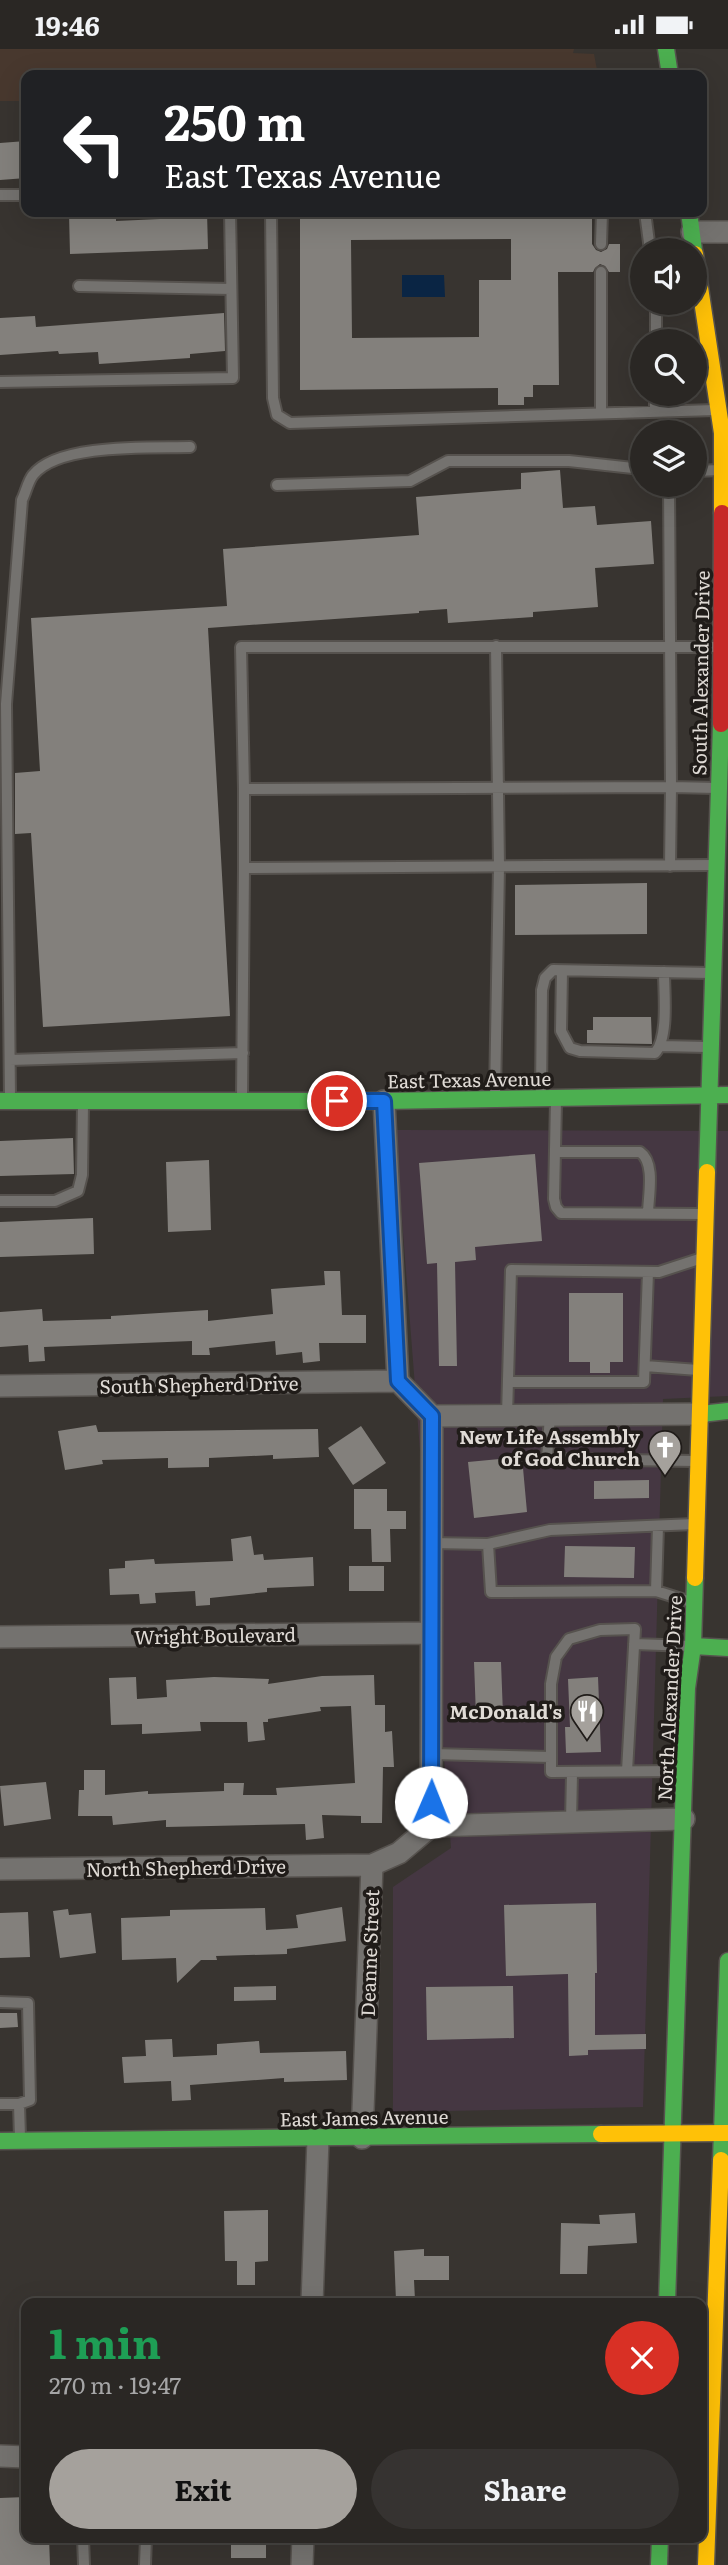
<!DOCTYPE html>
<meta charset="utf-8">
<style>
body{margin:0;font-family:Literata,serif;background:#363331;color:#f1f3f6;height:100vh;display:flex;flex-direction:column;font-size:26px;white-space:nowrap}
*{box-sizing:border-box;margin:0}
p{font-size:23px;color:#a5a5a6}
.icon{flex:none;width:38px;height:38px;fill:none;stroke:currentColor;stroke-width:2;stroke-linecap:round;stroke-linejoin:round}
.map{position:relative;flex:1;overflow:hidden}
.panel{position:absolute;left:21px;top:2249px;width:686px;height:245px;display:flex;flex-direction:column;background:#2a2724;border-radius:14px;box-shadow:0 7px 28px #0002,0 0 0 2px #464441}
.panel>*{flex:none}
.guide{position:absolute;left:21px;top:21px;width:686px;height:147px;border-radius:14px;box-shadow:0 7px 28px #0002,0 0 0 2px #464441;background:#202124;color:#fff;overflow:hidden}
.buttons{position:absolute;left:630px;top:189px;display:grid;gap:14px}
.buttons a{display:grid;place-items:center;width:77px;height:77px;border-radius:50%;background:#2a2724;box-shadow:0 7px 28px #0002,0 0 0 2px #464441;font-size:35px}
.pin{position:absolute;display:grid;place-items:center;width:60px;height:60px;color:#fff;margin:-30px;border:4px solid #fff;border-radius:50%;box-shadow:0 2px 7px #0007}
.me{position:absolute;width:77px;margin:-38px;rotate:1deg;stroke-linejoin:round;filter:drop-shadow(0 0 5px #0008)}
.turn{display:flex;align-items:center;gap:24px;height:147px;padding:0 28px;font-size:32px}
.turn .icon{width:91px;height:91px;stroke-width:2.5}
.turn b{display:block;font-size:49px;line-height:60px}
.round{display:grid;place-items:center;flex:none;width:74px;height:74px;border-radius:37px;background:#363331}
.head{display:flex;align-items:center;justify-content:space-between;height:119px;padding:0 28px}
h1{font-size:42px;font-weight:700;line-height:52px;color:#1e9e55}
.button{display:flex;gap:14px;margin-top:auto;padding:14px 28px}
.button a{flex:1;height:80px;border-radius:42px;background:#a5a19c;color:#111;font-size:28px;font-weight:700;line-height:80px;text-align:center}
.button a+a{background:#363331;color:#f1f3f6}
.status{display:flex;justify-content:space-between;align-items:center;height:49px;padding:0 35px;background:#2a2724;direction:ltr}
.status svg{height:19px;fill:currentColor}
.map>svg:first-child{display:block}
.commercial{fill:#453742}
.education{fill:#48382e}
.water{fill:#0a2544}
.building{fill:#83807c;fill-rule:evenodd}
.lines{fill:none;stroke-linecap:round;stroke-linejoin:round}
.lane-casing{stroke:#56524e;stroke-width:14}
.street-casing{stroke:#56524e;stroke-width:24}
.fast-casing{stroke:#56524e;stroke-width:19}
.slow-casing{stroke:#56524e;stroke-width:19}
.jam-casing{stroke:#56524e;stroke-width:19}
.lane{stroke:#74726f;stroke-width:10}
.street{stroke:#74726f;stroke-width:21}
.fast{stroke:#4caf50;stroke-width:16}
.slow{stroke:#ffc107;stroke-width:16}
.jam{stroke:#c62828;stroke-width:16}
.route-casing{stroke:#114b97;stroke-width:18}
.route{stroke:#1a73e8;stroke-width:12}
.labels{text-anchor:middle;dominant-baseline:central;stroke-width:7;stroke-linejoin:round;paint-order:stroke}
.street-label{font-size:19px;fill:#e0dbd6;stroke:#201c19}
.poi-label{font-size:19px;font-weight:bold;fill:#e0dbd6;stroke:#201c19;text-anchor:end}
</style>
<div class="status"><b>19:46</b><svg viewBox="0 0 49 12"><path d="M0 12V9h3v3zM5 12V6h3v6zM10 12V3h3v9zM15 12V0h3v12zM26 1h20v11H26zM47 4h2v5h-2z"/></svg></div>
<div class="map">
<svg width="728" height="2516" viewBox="0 0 728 2516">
<rect width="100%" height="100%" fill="#383430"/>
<!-- commercial -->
<path class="commercial" d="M395,1081L728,1082V1347L663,1350L643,2058L393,2063V1838L451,1799Z"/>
<!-- education -->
<path class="education" d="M0,0H574L573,4L594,5L598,26H26V52H0Z"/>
<!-- water -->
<path class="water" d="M402,226H444L445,248H402Z"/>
<!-- building -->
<path class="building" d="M26,92V129L0,131V94Z
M116,163V172L160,170V164L207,163L208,200L70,205L69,165Z
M300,163H592V195L596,201L601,203L607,200L609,195H620V223H609L605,217L600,215L595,219L593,223H558L559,336H533V348H524V356H498V339L300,341ZM511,190V231H479V288L352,289L351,191Z
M224,264L225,302L190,305V309L99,315L98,303L59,305L58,302L0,306V269L35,267L36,278Z
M560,421L563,459L595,457L597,476L651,472L654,515L595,519L598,558L533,563V568L448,574L447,560L419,562V564L208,579L230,967L43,978L31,784L15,785V724L40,722L31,569L227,557L223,500L419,486L416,448L521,440V424Z
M647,834V885L515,886V836Z
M593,968H651L652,995L587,994V981H593Z
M73,1089L74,1125L0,1127V1092Z
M535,1105L542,1192L475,1198L476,1211L455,1213L457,1317H439L437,1214L427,1215L419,1114Z
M209,1111L211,1181L168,1183L166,1113Z
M93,1169L94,1205L0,1208V1173Z
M324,1222H340L342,1266H366V1294H319L320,1312L303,1314L302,1303L276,1306L275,1292L209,1299L210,1306H192V1292L44,1298L45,1312L29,1313L28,1296L0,1298V1263L42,1260L43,1272L111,1270V1267L208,1261V1272L273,1265L271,1240L325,1236Z
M569,1244H623V1313H610V1324H590V1313H569Z
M96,1376L98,1383L318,1380L319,1408L273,1410V1406L209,1409V1418L168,1419V1409L102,1411L103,1415L65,1421L58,1382Z
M361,1377L386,1414L353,1436L328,1399Z
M522,1408L527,1463L474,1469L468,1413Z
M649,1431V1449L594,1450V1432Z
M354,1440H387V1462H406V1480H390L391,1513H372L371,1480H354Z
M251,1487L254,1506L263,1505L264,1511L313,1508L314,1537L267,1539V1543L210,1549V1556L196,1557L195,1542L155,1544L156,1554L140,1555L139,1545L110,1546L109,1520L125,1519V1512L154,1510L155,1515L233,1512L231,1490Z
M565,1497L635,1498L634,1529L564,1528Z
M349,1517H384V1542H349Z
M474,1613H501L503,1666L476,1667Z
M374,1626L375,1656H385V1683L392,1682L394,1718H383L382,1774H361V1767L322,1766L324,1789L306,1791L305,1775L166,1778V1771L113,1776L112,1767H78L79,1741H84V1721H105V1746L148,1742V1745L224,1742V1734H244L243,1746H277L276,1739L355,1734L351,1657L320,1658L321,1662L268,1670V1673H263L265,1691L248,1693L247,1673H200L201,1682L142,1685V1675L111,1676L109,1629L136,1628L137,1650L167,1648L166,1631L214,1628L269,1630L268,1635L322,1627Z
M598,1628L601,1703L566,1704L565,1678H570L568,1630Z
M46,1733L51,1770L4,1777L0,1737Z
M596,1854L597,1924H595V1986L646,1985V2000L588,2001V2006L569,2007L568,1925L506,1927L504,1856Z
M342,1858L346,1892L287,1900V1905L216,1907L217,1911H201L177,1934L176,1909L122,1911L121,1869L170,1867V1861L265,1859L266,1881L298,1879L296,1866Z
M68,1860L69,1866L91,1864L96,1904L60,1909L53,1862Z
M28,1863L30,1908L0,1909V1864Z
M276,1937V1951L234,1952V1938Z
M513,1937L514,1989L427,1991L426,1938Z
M0,1964H17L18,1978L0,1979Z
M172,1990L173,2008L217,2006V1995L259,1992L260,2004L346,2002L347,2031L284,2033V2029L190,2036L191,2051L172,2052L171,2032L124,2034L122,2008L146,2007L145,1991Z
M268,2161V2212L255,2213V2236H237V2212H225L224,2162Z
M635,2164L637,2194L588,2197L587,2225H560L561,2174L600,2175L599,2166Z
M424,2200V2207H449V2231H414L415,2251L396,2252L394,2202Z
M26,2448V2488H49L50,2516H0V2449Z
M231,2488H266V2509H231Z"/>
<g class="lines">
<defs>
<path id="lane" d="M0,146H26
M271,163L273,349L277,366L290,374L715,361
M645,163L650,201
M601,195L602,163
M601,223V364
M79,237L231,240
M656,292V254
M0,333L233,329L230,163
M655,363V345
M695,422L720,421
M277,436L410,432L448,412H569L642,420
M669,436L671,738L717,739
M244,740L241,598H720
M244,819V740L671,738L670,817
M562,922L561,982L570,999L580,1002L655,1004C669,988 664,944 664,923
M661,997L707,998
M10,1011L243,1004
M495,1047L499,817L496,597
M541,1048L542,941L545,929L553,921L711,924
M10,1049L6,655L22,451C26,443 28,432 33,426C58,394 152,399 190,398
M242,1050L244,819L714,816
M556,1051L554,1150L556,1158L561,1164L703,1165
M555,1103H640C656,1114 648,1148 648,1165
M0,1152H55L78,1142L82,1126L83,1055
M645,1317L698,1321
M508,1333H644L648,1223
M550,1366L547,1410L696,1412
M507,1367L511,1221L659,1223L699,1210
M431,1494L488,1495L550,1481L695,1475
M488,1495L491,1543L656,1542L691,1553
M656,1542L658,1477
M634,1595L691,1597
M432,1705L551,1708
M627,1722L635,1580L600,1581L569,1590L556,1608L551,1635V1723L680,1722
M571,1773L572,1724
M0,1953L28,1954L30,2051L19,2055
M0,2055H19L20,2089
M83,2488L84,2516
M145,2516L146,2488"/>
<path id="street" d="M692,183H728
M0,1337L398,1332
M432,1367L701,1365
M0,1588L431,1584
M431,1777L684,1770
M0,1820L372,1816L399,1804L431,1777L432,1367L398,1332L384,1052
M362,2089L372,1816
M312,2254L318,2090
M0,2407L26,2408
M302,2516L303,2488"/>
<path id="fast" d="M666,0L670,26
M689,163L694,201
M0,1052H384L728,1046
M707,1123L721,675
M701,1365L728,1362
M693,1597L728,1599
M0,2092L601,2085
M721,2111L728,1912
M667,2254L687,1639L693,1597L695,1529
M659,2516L660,2488"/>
<path id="slow" d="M695,205L722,384V464
M695,1529L707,1123
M601,2085L728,2084
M706,2516L721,2111"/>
<path id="jam" d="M721,675L722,464"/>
</defs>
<!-- lane casing -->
<use href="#lane" class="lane-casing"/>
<!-- street casing -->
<use href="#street" class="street-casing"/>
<!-- fast casing -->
<use href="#fast" class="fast-casing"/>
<!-- slow casing -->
<use href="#slow" class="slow-casing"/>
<!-- jam casing -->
<use href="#jam" class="jam-casing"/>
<!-- lane -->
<use href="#lane" class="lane"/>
<!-- street -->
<use href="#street" class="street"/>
<!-- fast -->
<use href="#fast" class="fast"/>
<!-- slow -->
<use href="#slow" class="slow"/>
<!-- jam -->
<use href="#jam" class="jam"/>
</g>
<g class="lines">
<defs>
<path id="route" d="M337,1052H384L398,1332L432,1367L431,1753"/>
</defs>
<!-- route casing -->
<use href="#route" class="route-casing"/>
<!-- route -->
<use href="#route" class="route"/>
</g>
<!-- icons -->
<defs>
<symbol id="church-pin" viewBox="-11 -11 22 30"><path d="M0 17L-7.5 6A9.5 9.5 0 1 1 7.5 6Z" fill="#a5a19c" stroke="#201c19"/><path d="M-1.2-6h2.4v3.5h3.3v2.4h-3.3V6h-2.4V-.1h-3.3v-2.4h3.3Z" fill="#fff"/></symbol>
<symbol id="restaurant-pin" viewBox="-11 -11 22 30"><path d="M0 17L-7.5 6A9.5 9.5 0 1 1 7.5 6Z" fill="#a5a19c" stroke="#201c19"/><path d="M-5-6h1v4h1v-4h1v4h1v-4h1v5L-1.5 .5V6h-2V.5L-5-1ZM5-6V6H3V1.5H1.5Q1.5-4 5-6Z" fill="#fff"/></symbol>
</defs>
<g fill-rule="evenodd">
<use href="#church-pin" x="646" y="1379" width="38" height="52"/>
<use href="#restaurant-pin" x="568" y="1643" width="38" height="52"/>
</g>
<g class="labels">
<!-- street labels -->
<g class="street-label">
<text transform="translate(700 624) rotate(-89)">South Alexander Drive</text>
<text transform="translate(469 1030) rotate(-1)">East Texas Avenue</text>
<text transform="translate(199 1335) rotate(-1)">South Shepherd Drive</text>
<text transform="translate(215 1586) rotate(-1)">Wright Boulevard</text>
<text transform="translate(669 1649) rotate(-87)">North Alexander Drive</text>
<text transform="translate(186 1818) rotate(-1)">North Shepherd Drive</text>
<text transform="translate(369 1904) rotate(-88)">Deanne Street</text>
<text transform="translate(364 2068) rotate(-1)">East James Avenue</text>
</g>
<!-- poi labels -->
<g class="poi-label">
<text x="640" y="1387">New Life Assembly<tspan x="640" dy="22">of God Church</tspan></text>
<text x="562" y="1662">McDonald's</text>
</g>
</g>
</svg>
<div class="buttons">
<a><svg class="icon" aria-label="sound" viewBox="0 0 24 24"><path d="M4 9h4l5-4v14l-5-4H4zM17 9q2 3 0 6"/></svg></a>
<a><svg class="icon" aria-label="search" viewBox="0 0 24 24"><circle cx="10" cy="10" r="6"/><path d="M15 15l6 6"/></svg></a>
<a><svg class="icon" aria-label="layers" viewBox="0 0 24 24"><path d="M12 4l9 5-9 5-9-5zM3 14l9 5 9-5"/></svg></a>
</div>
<div class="pin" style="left:337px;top:1052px;background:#d93025"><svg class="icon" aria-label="arrive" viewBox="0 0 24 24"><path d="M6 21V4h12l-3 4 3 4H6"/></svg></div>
<svg class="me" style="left:431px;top:1753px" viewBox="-20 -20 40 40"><circle r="19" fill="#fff"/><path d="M0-13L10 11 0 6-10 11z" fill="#1a73e8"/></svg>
<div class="guide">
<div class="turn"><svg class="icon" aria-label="left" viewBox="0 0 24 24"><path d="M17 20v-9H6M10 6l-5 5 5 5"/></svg><div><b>250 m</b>East Texas Avenue</div></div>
</div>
<section class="panel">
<div class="head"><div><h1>1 min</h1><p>270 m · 19:47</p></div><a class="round" style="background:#d93025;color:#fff"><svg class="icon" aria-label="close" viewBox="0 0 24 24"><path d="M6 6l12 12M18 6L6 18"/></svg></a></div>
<div class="button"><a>Exit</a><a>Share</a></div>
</section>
</div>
